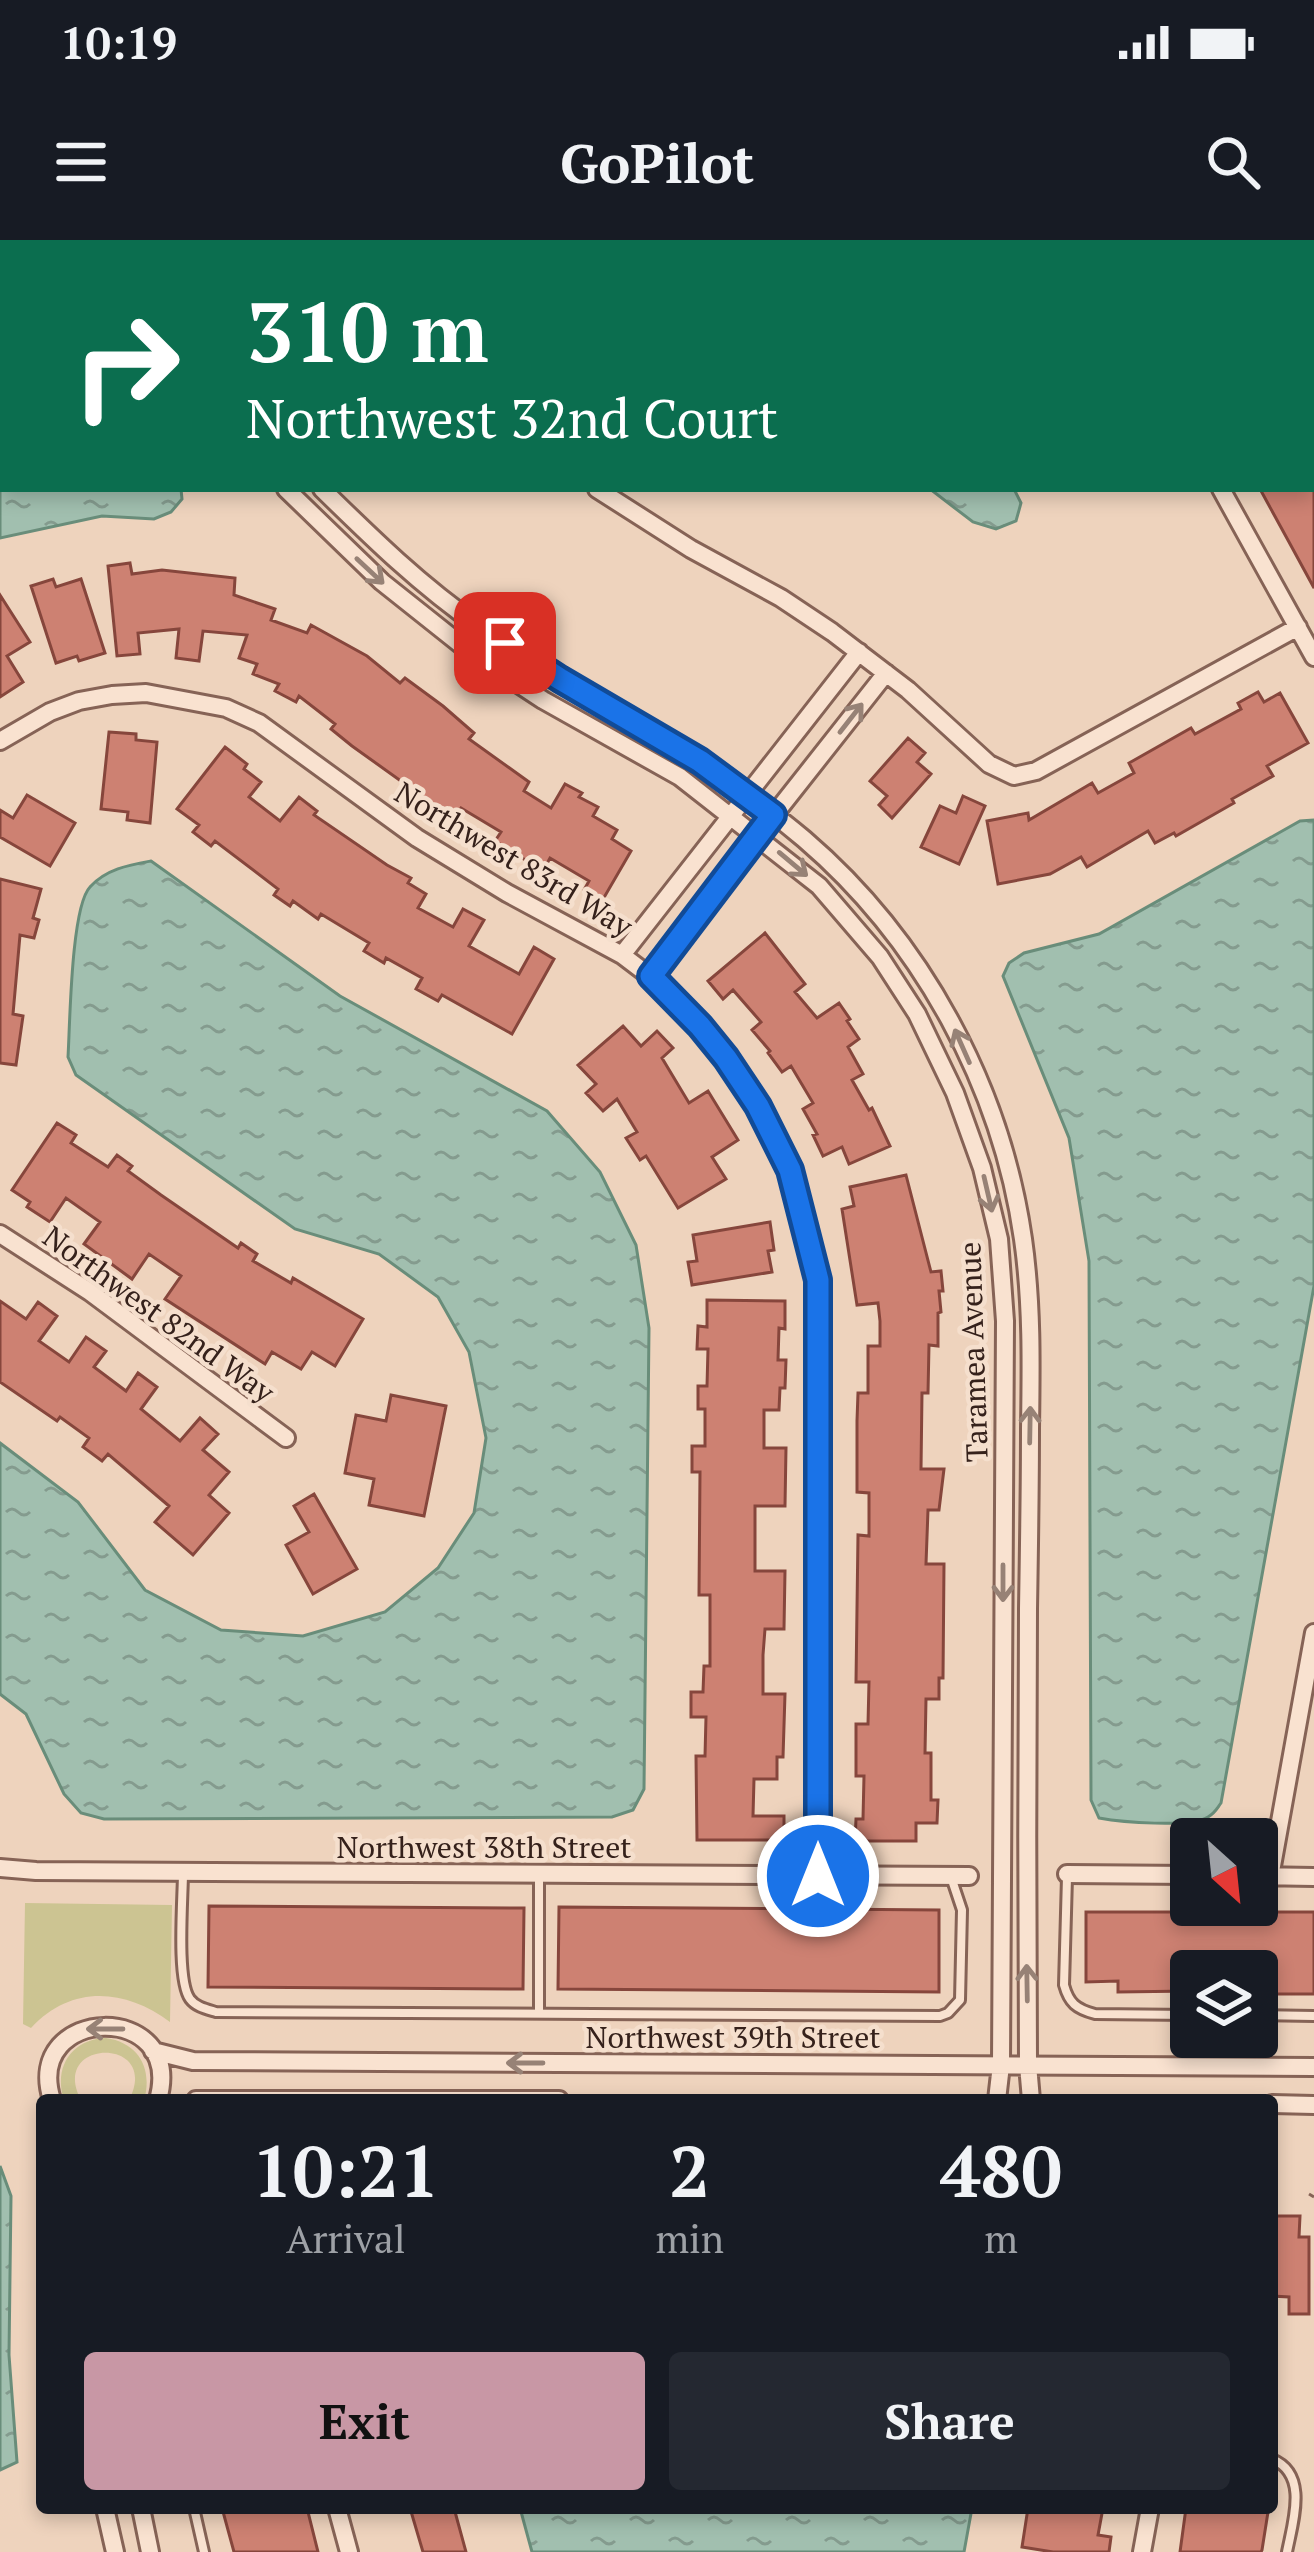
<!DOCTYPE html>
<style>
body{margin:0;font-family:"PT Serif",serif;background:#242831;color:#f1f3f6;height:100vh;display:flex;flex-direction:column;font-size:45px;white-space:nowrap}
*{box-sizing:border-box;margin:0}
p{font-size:39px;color:#9ea1a6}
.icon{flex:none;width:66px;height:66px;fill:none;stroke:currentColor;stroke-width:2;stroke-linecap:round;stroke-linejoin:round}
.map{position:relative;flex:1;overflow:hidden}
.sheet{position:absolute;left:36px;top:1854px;width:1242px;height:420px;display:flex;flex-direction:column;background:#171b24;border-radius:12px;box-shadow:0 6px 18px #0003}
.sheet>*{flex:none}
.top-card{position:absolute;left:0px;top:0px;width:1314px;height:252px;box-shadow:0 6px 18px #0003;background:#0b6e4f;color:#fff;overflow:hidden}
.needle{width:78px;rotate:153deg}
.tools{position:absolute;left:1170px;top:1578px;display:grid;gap:24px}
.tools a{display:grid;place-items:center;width:108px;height:108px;border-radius:12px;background:#171b24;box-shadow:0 6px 18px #0003;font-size:60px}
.pin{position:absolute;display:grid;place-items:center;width:102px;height:102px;color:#fff;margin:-51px;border-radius:24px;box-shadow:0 6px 18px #0006}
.me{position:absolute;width:132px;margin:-66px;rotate:0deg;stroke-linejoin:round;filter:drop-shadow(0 0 9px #0008)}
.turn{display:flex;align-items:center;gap:42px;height:252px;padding:0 48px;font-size:54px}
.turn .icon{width:156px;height:156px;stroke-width:2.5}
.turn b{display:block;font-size:84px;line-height:102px}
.eta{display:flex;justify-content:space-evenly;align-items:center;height:204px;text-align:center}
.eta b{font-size:72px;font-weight:600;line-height:84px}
.button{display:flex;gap:24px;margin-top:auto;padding:24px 48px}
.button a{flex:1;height:138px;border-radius:12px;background:#c897a5;color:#111;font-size:48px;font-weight:600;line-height:138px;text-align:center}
.button a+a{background:#242831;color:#f1f3f6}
.status{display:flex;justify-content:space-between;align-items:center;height:84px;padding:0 60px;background:#171b24;direction:ltr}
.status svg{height:33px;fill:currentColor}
header{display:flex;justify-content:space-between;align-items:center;height:156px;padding:0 48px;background:#171b24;font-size:54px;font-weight:600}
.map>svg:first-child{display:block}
.green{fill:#ccc492}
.water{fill:url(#water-ripples);stroke:#698d7a;stroke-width:3}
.building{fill:#cd8172;stroke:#86463c;stroke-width:3}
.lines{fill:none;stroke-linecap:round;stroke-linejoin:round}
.lane-casing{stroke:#866356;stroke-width:14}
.street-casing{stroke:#866356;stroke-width:22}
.path{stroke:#866356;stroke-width:3;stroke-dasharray:9 6;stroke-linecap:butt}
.lane{stroke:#f9e2d0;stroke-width:8}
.street{stroke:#f9e2d0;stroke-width:16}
.oneway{stroke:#978276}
.route-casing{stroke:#114b97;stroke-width:30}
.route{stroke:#1a73e8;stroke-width:21}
.labels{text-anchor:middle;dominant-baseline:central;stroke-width:9;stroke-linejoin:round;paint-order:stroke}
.street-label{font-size:30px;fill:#35211b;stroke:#f5dfcd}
</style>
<div class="status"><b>10:19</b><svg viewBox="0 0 49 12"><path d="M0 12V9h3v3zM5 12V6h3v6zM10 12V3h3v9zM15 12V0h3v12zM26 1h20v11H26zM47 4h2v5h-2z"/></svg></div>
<header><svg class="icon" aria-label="menu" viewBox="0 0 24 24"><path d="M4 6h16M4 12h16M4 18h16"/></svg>GoPilot<svg class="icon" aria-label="search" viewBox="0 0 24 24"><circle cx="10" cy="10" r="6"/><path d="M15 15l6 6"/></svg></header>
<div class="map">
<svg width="1314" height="2312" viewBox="0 0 1314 2312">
<defs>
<pattern id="water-ripples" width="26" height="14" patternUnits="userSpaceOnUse" patternTransform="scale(3)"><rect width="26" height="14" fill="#a1bfaf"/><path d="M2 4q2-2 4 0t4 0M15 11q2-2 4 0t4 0" fill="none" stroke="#849b8e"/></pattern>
</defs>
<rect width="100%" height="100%" fill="#eed3bd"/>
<!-- green -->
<path class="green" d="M25,1663L172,1665L170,1782C124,1748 71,1745 31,1788L23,1784Z
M106,1798C139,1803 153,1829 144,1860H129C162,1796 48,1798 81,1860H64C53,1827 72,1799 106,1798Z"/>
<!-- water -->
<path class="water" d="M3,50V249H181L182,259L171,272L154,279L102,276L0,298V54Z
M930,249H1014L1021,263L1016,281L996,289L973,282Z
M1314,580V1046L1221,1563C1216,1570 1215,1573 1208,1577C1189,1588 1121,1582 1099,1578L1091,1560L1089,1021L1069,898L1003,736L1009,723L1024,713L1099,694L1300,581Z
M151,621L340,756L547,871L600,932L636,1005L649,1088L644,1549L633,1570L612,1577L104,1579L81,1573L64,1554L26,1474L0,1454V1203L78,1262L145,1350L221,1390L303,1396L385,1372L438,1328L474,1273L486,1198L469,1112L438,1057L379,1014L295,989L76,835L68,817C70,784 71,667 90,647C106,629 129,625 151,621Z
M0,1926L11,1956L9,2115L17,2222L0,2230Z
M520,2268H972L964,2312H532Z"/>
<!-- building -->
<path class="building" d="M1260,249H1314V348L1289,302Z
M130,323L132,334L162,330L235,338L234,355L275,369L271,380L307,393L311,385L367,416L400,443L405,438L443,466L474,493L469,499L529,542L524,551L551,568L565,544L582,553L579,557L598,567L593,576L617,590L612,599L631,611L602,661L584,650L589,641L550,618L543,631L495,601L501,592L461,568L454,579L352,506L331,489L335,484L299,456L296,462L275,451L279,444L253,434L257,424L239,418L247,395L203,391L199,421L176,418L179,389L138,393L140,414L117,416L108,326Z
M53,339L56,347L81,339L105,413L79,421L77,416L56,423L31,346Z
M0,355L30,402L7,416L23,442L0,457Z
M1258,452L1264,462L1280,453L1308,503L1267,526L1273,536L1232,559L1234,563L1176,596L1174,593L1155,603L1148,591L1087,627L1081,617L1050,634L998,644L987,581L1028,573L1029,580L1092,543L1098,553L1134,533L1129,523L1191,488L1195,494L1241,469L1238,463Z
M109,492L136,494V500L157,502L150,583L127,580L128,572L101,569Z
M908,498L925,513L917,522L931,534L892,578L879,565L887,556L870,541Z
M225,507L247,524L244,529L261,542L249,557L280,581L299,557L317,571L314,575L387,625L411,638L408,643L426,654L418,668L453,687L463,669L484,680L469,706L519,734L534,707L554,719L512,794L442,755L438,761L416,749L422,738L386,718L384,723L364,711L369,703L321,674L318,679L293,661L290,666L274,655L278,649L215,601L211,606L193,592L199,585L177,569Z
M27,555L75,583L50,626L0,597V570L13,578Z
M963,556L985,566L959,624L921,607L940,566L956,573Z
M0,639L41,649L33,678L39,680L34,698L20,695L13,774L23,776L16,825L0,823Z
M765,693L805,744L795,752L817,778L839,763L850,779L847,781L859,799L848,807L863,834L852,840L869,870L872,868L890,906L849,924L842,907L823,916L813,895L817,894L803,869L813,863L791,826L782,832L768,813L770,811L752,790L761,782L733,750L723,759L708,741Z
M623,786L641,806L657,791L673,808L662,818L689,863L708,851L738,900L712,917L726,939L678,968L646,916L640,920L626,898L637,892L617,859L603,871L586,853L596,844L578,825Z
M57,883L76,895L71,903L108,927L117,915L132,926L128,931L161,955L238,1008L241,1003L257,1014L253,1021L291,1043L293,1038L363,1079L335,1126L312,1112L301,1129L272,1112L265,1124L165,1059L181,1036L149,1014L132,1039L84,1004L100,982L66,958L50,982L27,967L30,962L12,950Z
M906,935L931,1032L941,1031L943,1051H939L941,1072L938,1073V1106L929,1105L928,1153H922L921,1229H944L939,1270H928L926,1324H944L943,1438H939V1459H926L925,1513H931V1560H938L937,1583H916V1601H855L856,1579H863L864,1536H856V1484H868L869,1442H856L858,1295L869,1296V1253L857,1252V1181L858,1153H868V1106H880V1081L878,1063L857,1065L842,969L854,966L850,947Z
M770,982L774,1010L768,1011L772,1032L692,1045L688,1022L697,1021L693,995Z
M707,1060L785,1061V1089L779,1088L778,1120H786L785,1148H780L779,1170H764V1208H786L785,1266H755V1331H785L784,1389H765L763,1415V1454H785L783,1517H777V1539H754L753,1576H784V1600H697L696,1516H705L706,1477H691V1452H703L704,1426H710V1355H699L700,1232H692V1206H705V1169H698V1146H707L708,1109H697L698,1086L707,1087Z
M0,1061L26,1079L38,1062L57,1076L39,1101L69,1122L86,1097L106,1111L94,1127L126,1151L138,1133L157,1147L141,1169L180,1201L200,1178L218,1194L203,1210L229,1232L209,1255L229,1273L193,1315L155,1282L169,1266L108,1214L102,1221L83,1207L89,1198L60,1177L57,1181L0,1142Z
M391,1155L446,1166L424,1276L369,1265L374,1239L345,1233L356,1175L386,1181Z
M314,1254L357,1329L313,1354L286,1305L309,1292L294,1266Z
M209,1666L524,1668L523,1749L208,1747Z
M559,1667L939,1670V1752L558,1749Z
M1086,1672H1314V1754H1259L1260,1731H1191V1751L1118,1752V1741L1086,1742Z
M1272,1976H1300L1299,1997H1309V2074H1289V2057L1272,2056Z
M222,2268H307L318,2312H234Z
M410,2268H454L466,2312H423Z
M1028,2268H1103L1098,2295L1111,2297L1109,2312H1053L1022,2307Z
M1186,2268H1245L1268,2272L1262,2310L1261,2312H1180Z"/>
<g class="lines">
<defs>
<path id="lane" d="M183,1632C183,1658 176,1740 190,1759C196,1767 206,1769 216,1772L940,1776L948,1773L960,1760L962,1670L951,1637
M1067,1637L1064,1745C1069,1763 1076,1769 1095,1774L1191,1775
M539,1773V1637
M1257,1775L1314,1776
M1272,2219C1309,2234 1293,2281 1287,2312
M194,2268L204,2312"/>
<path id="street" d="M109,0L111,3
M137,0L139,3
M354,0L356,3
M1056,0L1059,3
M286,249L382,342L470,412L543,460L680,537L819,646L880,717L917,774L955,853L982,928L999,999L1005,1081L1001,1825L997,1860
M322,249C372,298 421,346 479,386C586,460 705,515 804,599C922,700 1001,846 1023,999C1032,1062 1031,1125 1030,1189C1030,1249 1029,1309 1028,1369C1027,1521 1027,1673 1028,1825L1031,1860
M597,249L691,309L781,358L832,392L908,450L989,524L1014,536L1036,531L1298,387
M1221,249L1314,417
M0,501L50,472L79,461L112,455L146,453L226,468L259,483L417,598L507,653L622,715L651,737L700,786L726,817L757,866L790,930L818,1040V1636
M622,715L859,412
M651,737L774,575L886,433
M0,994L90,1052L286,1198
M0,1628L36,1631L969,1636
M1067,1634L1191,1635
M1257,1636L1314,1637
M1270,1637L1314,1393
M153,1811L193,1821L1314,1827
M52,1860C22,1765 186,1760 158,1860
M196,1860H559
M1272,1864L1314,1865
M105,2268L115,2312
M141,2268L150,2312
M337,2268L349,2312
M1142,2312L1150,2268"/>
</defs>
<!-- lane casing -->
<use href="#lane" class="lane-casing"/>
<!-- street casing -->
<use href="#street" class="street-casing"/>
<!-- path -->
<path class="path" d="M1309,1954L1314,1957"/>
<!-- lane -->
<use href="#lane" class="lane"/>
<!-- street -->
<use href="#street" class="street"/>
</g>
<!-- one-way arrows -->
<defs><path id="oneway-shaft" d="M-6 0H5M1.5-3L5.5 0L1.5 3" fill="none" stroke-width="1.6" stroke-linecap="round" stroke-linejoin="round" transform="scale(3)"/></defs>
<g class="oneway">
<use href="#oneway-shaft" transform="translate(370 331) rotate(43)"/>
<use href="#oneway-shaft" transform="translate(851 478) rotate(-52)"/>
<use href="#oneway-shaft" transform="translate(793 624) rotate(40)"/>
<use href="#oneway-shaft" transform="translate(962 806) rotate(-114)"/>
<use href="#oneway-shaft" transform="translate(988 954) rotate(77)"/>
<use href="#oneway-shaft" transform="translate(1030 1185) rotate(-89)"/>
<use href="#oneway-shaft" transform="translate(1003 1343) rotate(90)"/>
<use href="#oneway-shaft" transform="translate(1027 1743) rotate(-91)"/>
<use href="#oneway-shaft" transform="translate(105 1789) rotate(-180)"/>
<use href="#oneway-shaft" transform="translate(525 1823) rotate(-180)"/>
</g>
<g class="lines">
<defs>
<path id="route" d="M505,403L560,439L700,521L773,575L651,736L700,786L726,818L758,866L790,930L818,1040V1636"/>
</defs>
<!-- route casing -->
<use href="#route" class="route-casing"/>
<!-- route -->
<use href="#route" class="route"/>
</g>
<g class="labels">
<!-- street labels -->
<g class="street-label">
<text transform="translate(514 619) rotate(31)">Northwest 83rd Way</text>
<text transform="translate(159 1074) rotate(36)">Northwest 82nd Way</text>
<text transform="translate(973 1112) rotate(-92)">Taramea Avenue</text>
<text x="484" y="1607">Northwest 38th Street</text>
<text x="733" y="1797">Northwest 39th Street</text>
</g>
</g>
</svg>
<div class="tools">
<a><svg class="needle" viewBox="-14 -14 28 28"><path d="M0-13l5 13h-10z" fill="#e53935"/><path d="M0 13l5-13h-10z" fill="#9ea1a6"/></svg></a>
<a><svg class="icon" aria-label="layers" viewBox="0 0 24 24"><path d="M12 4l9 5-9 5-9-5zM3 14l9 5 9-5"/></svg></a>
</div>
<div class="pin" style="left:505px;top:403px;background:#d93025"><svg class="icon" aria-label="arrive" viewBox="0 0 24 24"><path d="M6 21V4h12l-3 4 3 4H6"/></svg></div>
<svg class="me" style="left:818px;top:1636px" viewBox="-20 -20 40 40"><circle r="17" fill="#1a73e8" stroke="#fff" stroke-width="3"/><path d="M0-11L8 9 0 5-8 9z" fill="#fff"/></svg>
<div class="top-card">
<div class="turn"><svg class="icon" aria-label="right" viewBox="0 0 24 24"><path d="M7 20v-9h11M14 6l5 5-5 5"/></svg><div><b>310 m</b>Northwest 32nd Court</div></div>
</div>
<section class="sheet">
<div class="eta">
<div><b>10:21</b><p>Arrival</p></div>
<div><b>2</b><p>min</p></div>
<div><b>480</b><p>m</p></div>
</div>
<div class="button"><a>Exit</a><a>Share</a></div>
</section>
</div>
